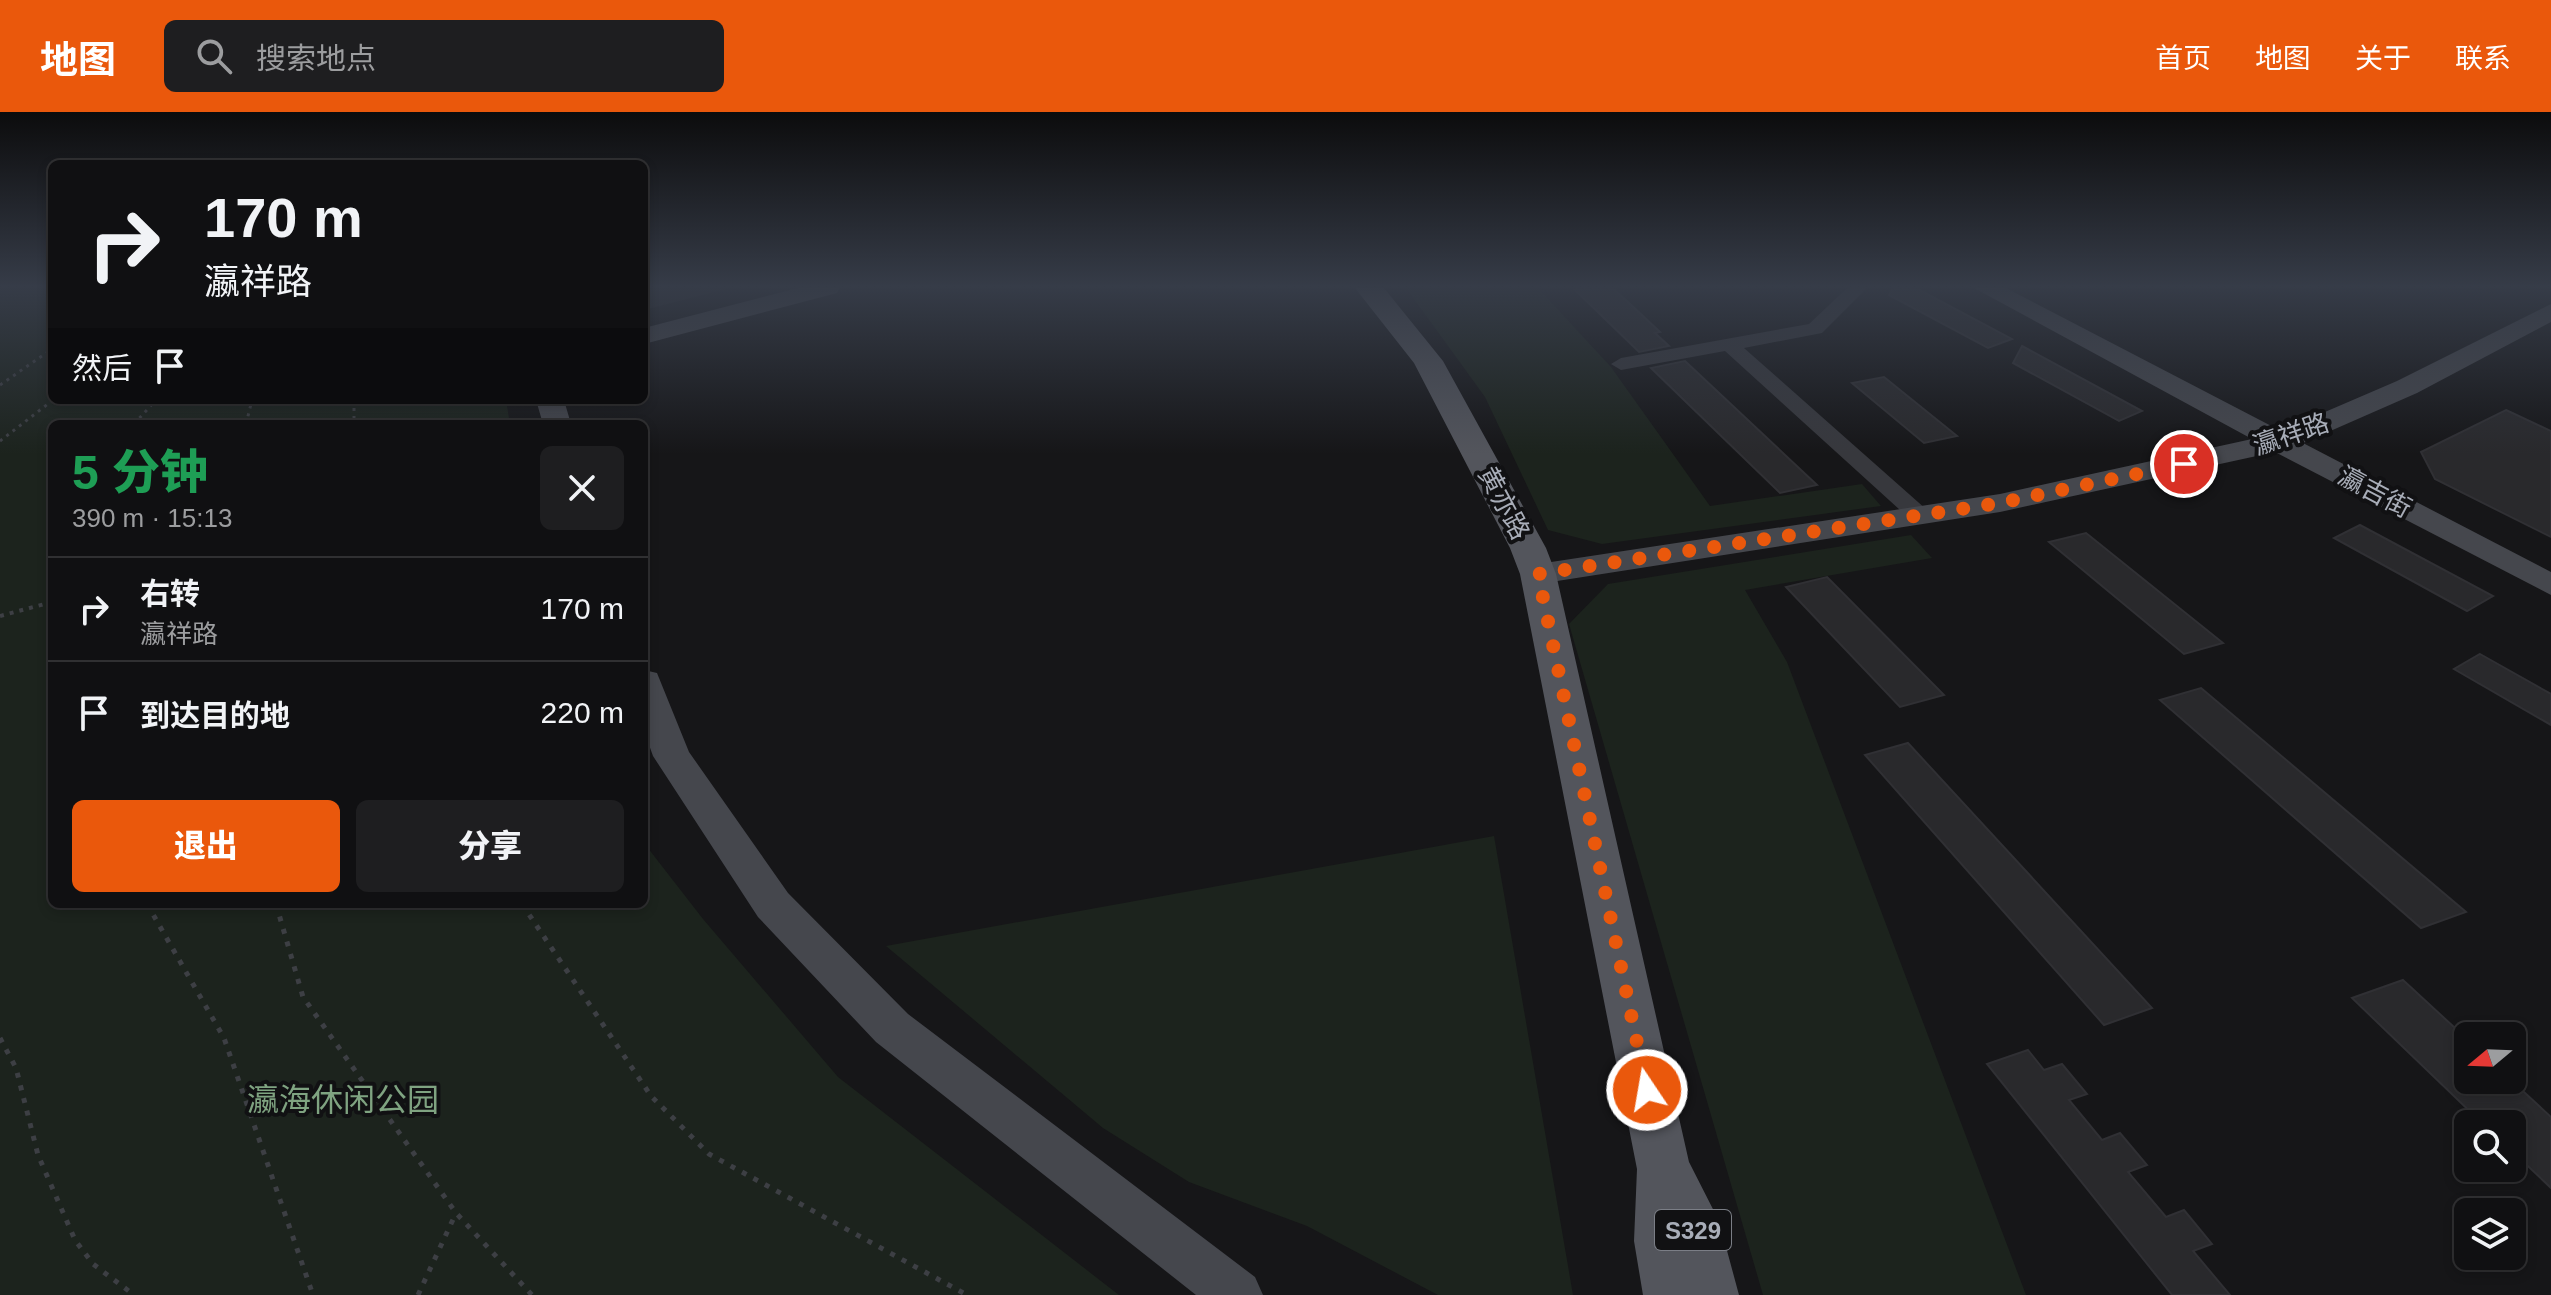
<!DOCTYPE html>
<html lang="zh">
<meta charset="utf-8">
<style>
body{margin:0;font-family:Arial,"Noto Sans SC",sans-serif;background:#1e1e20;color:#f1f3f6;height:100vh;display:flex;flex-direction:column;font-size:30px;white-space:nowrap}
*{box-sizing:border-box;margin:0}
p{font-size:26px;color:#9c9d9f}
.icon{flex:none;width:44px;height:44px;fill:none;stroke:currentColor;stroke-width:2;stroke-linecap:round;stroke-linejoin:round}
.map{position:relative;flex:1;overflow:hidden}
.side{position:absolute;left:48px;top:308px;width:600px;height:488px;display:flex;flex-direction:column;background:#101012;border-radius:12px;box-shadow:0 4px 12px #0003,0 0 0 2px #303032}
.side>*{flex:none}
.guide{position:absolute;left:48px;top:48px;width:600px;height:244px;border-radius:12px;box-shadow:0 4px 12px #0003,0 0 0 2px #303032;background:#101012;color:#f1f3f6;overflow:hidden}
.needle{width:52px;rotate:251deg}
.controls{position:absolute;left:2454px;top:910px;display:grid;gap:16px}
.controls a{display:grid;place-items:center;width:72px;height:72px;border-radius:12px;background:#101012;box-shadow:0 4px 12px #0003,0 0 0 2px #303032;font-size:40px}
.pin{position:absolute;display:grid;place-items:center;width:68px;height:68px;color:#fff;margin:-34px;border:4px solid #fff;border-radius:50%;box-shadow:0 2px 8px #0007}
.me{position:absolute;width:88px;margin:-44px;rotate:348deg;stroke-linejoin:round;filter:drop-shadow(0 0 6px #0008)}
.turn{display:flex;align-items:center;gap:28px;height:168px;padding:0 24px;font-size:36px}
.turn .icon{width:104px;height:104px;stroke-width:2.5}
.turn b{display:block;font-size:56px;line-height:68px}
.then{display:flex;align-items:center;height:76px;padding:0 24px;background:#0003;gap:16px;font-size:30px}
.round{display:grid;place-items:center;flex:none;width:84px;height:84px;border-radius:12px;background:#1e1e20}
.headline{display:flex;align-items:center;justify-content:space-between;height:136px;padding:0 24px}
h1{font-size:48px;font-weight:800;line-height:60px;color:#1e9e55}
.primary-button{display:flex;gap:16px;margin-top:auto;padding:16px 24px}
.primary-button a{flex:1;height:92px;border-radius:12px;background:#ea580c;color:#fff;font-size:32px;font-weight:800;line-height:92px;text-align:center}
.primary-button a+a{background:#1e1e20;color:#f1f3f6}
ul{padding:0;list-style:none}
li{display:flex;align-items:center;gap:24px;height:104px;padding:0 24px;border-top:2px solid #303032}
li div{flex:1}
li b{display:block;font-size:30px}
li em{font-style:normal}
header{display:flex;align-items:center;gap:48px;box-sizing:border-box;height:112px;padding:0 40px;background:#ea580c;color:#fff}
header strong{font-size:38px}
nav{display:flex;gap:44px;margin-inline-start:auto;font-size:28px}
.search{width:560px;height:72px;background:#1e1e20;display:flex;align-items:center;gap:20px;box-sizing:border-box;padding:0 28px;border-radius:12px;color:#9c9d9f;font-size:30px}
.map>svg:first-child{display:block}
.built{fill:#222225}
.green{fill:#1c231d}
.building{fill:#29292c;stroke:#303034;stroke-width:2}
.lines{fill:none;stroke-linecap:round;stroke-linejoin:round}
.path-far2{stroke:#3d3f44;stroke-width:3;stroke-dasharray:3 5;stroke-linecap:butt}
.path-far1{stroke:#3d3f44;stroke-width:4;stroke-dasharray:4 6;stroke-linecap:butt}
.path{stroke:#3d3f44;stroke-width:5;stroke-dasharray:5 8;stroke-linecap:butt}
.street{fill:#37383d;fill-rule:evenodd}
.secondary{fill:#45474d;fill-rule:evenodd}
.primary{fill:#53555c;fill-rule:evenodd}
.route{stroke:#ea580c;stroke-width:14;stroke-dasharray:0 25.2}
.labels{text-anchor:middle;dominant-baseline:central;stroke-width:8;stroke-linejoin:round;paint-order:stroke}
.shield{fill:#111113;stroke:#7b7e86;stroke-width:2}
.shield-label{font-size:24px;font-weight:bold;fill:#a8adb8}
.street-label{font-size:26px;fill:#a8adb8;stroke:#111113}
.near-park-label{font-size:32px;fill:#7fa381;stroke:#111113}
</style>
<header>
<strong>地图</strong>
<div class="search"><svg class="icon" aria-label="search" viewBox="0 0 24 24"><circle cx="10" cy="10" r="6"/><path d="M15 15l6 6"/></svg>搜索地点</div>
<nav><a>首页</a><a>地图</a><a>关于</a><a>联系</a></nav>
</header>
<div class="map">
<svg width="2551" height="1183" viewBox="0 0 2551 1183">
<rect width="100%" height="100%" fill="#161618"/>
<!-- built -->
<path class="built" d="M644,176H730L644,198Z"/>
<!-- green -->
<path class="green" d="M0,176H52V288H506L510,312H52V792H644V731L703,807L838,965L1119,1183H0Z
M1406,176H1538L1611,255L1710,394L1862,372L1881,394L1602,432L1548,418L1485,285Z
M1911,423L1932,446L1745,478L1787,550L2026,1183H1763L1569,512L1608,472Z
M1494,724L1573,1183H1438L1307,1114L1189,1070L1103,1016L886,834Z"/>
<!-- building -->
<path class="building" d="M1573,176H1613L1660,220L1655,221L1669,234L1639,240Z
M1893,176H1916L2012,227L1988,236L1889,183Z
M2022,234L2142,299L2119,309L2013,251Z
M1685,249L1817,373L1780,381L1651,256Z
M1884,265L1957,324L1924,331L1852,271Z
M2506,298L2551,319V425L2435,367L2421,340Z
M2360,413L2493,484L2467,499L2334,426Z
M2086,421L2223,531L2184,542L2049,430Z
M1827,465L1944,583L1900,595L1786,475Z
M2480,542L2551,582V613L2454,557Z
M2201,576L2466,800L2421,816L2160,588Z
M1908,631L2152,896L2104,913L1865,643Z
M2403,868L2468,928V968H2511L2551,1005V1076L2512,1039V1012H2483L2352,886Z
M2028,938L2044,958L2062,952L2087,982L2069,988L2102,1028L2120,1021L2147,1053L2128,1060L2166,1105L2184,1098L2212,1132L2193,1139L2230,1183H2172L1987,952Z"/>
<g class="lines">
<!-- path-far2 -->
<path class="path-far2" d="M0,273L52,237
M354,288V312
M134,312L156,288
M246,312L252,288
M0,329L53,288"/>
<!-- path-far1 -->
<path class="path-far1" d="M0,504L52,490"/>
<!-- path -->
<path class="path" d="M147,792L224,926L313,1183
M276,792L303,885L456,1101L532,1183
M522,792L651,984L709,1042L967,1183
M0,926L16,956L38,1043L75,1128L93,1152L134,1183
M418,1183L456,1101"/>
<!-- street -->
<path class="street" d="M1847,176H1867L1822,221L1744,236L1927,398L1930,403L1927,408H1911L1725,239L1621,258L1611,252L1621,246L1809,212Z"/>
<!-- secondary -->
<path class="secondary" d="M798,176H840L837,181L644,232V216Z
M1974,176H2006L2281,319L2397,269L2551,192V210L2417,281L2303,331L2551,460V483L2275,340L2000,400L1538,472L1526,469L1522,462L1526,455L1538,452L2000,382L2252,327Z
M536,288H564L571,312H543Z
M644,558L657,561L689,640L788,781L908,902L1255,1165L1263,1183H1196L876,930L758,805L653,644L644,619Z"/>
<!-- primary -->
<path class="primary" d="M1355,176H1384L1443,249L1546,436L1556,462L1689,1050L1719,1109L1739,1183H1643L1634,1129L1637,1057L1520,462L1510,436L1414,251Z"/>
</g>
<!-- sky -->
<linearGradient id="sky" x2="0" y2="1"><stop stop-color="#0c0c0d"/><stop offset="0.51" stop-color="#363c48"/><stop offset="1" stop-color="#363c48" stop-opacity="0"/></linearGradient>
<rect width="2551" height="342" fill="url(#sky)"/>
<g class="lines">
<!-- route -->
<path class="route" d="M1647,978L1538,462L2000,391L2184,352"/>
</g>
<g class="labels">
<!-- shield labels -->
<rect class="shield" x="1655" y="1098" width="76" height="40" rx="6"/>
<g class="shield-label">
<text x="1693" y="1118">S329</text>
</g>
<!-- street labels -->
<g class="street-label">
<text transform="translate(2291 322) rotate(-19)">瀛祥路</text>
<text transform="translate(2375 380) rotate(28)">瀛吉街</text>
<text transform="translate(1504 391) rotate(62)">黄亦路</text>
</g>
<!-- near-park labels -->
<g class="near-park-label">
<text x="343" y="988">瀛海休闲公园</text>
</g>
</g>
</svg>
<div class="controls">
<a><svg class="needle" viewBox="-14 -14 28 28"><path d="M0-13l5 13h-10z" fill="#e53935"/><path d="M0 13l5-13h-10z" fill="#9c9d9f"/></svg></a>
<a><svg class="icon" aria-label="search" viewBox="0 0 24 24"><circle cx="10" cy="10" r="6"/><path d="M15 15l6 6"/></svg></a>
<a><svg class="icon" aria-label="layers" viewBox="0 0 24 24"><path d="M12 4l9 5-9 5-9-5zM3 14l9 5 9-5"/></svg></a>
</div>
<div class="pin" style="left:2184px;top:352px;background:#d93025"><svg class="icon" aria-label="arrive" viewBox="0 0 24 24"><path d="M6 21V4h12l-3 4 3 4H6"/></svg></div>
<svg class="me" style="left:1647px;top:978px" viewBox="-20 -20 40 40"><circle r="17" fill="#ea580c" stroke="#fff" stroke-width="3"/><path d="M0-11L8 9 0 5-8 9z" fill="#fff"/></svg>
<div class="guide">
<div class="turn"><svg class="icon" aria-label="right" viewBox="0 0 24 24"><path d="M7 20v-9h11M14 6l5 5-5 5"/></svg><div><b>170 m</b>瀛祥路</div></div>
<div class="then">然后<svg class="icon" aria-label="arrive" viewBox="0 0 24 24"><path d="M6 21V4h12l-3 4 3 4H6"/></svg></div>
</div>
<section class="side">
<div class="headline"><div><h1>5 分钟</h1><p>390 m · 15:13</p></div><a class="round"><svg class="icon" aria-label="close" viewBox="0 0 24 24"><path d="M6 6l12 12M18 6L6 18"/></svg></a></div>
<ul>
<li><svg class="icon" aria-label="right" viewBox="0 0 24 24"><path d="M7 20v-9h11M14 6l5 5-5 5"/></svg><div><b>右转</b><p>瀛祥路</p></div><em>170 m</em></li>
<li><svg class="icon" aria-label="arrive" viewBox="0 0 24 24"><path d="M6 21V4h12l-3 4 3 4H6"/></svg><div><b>到达目的地</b></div><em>220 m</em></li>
</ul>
<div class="primary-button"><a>退出</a><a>分享</a></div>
</section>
</div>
